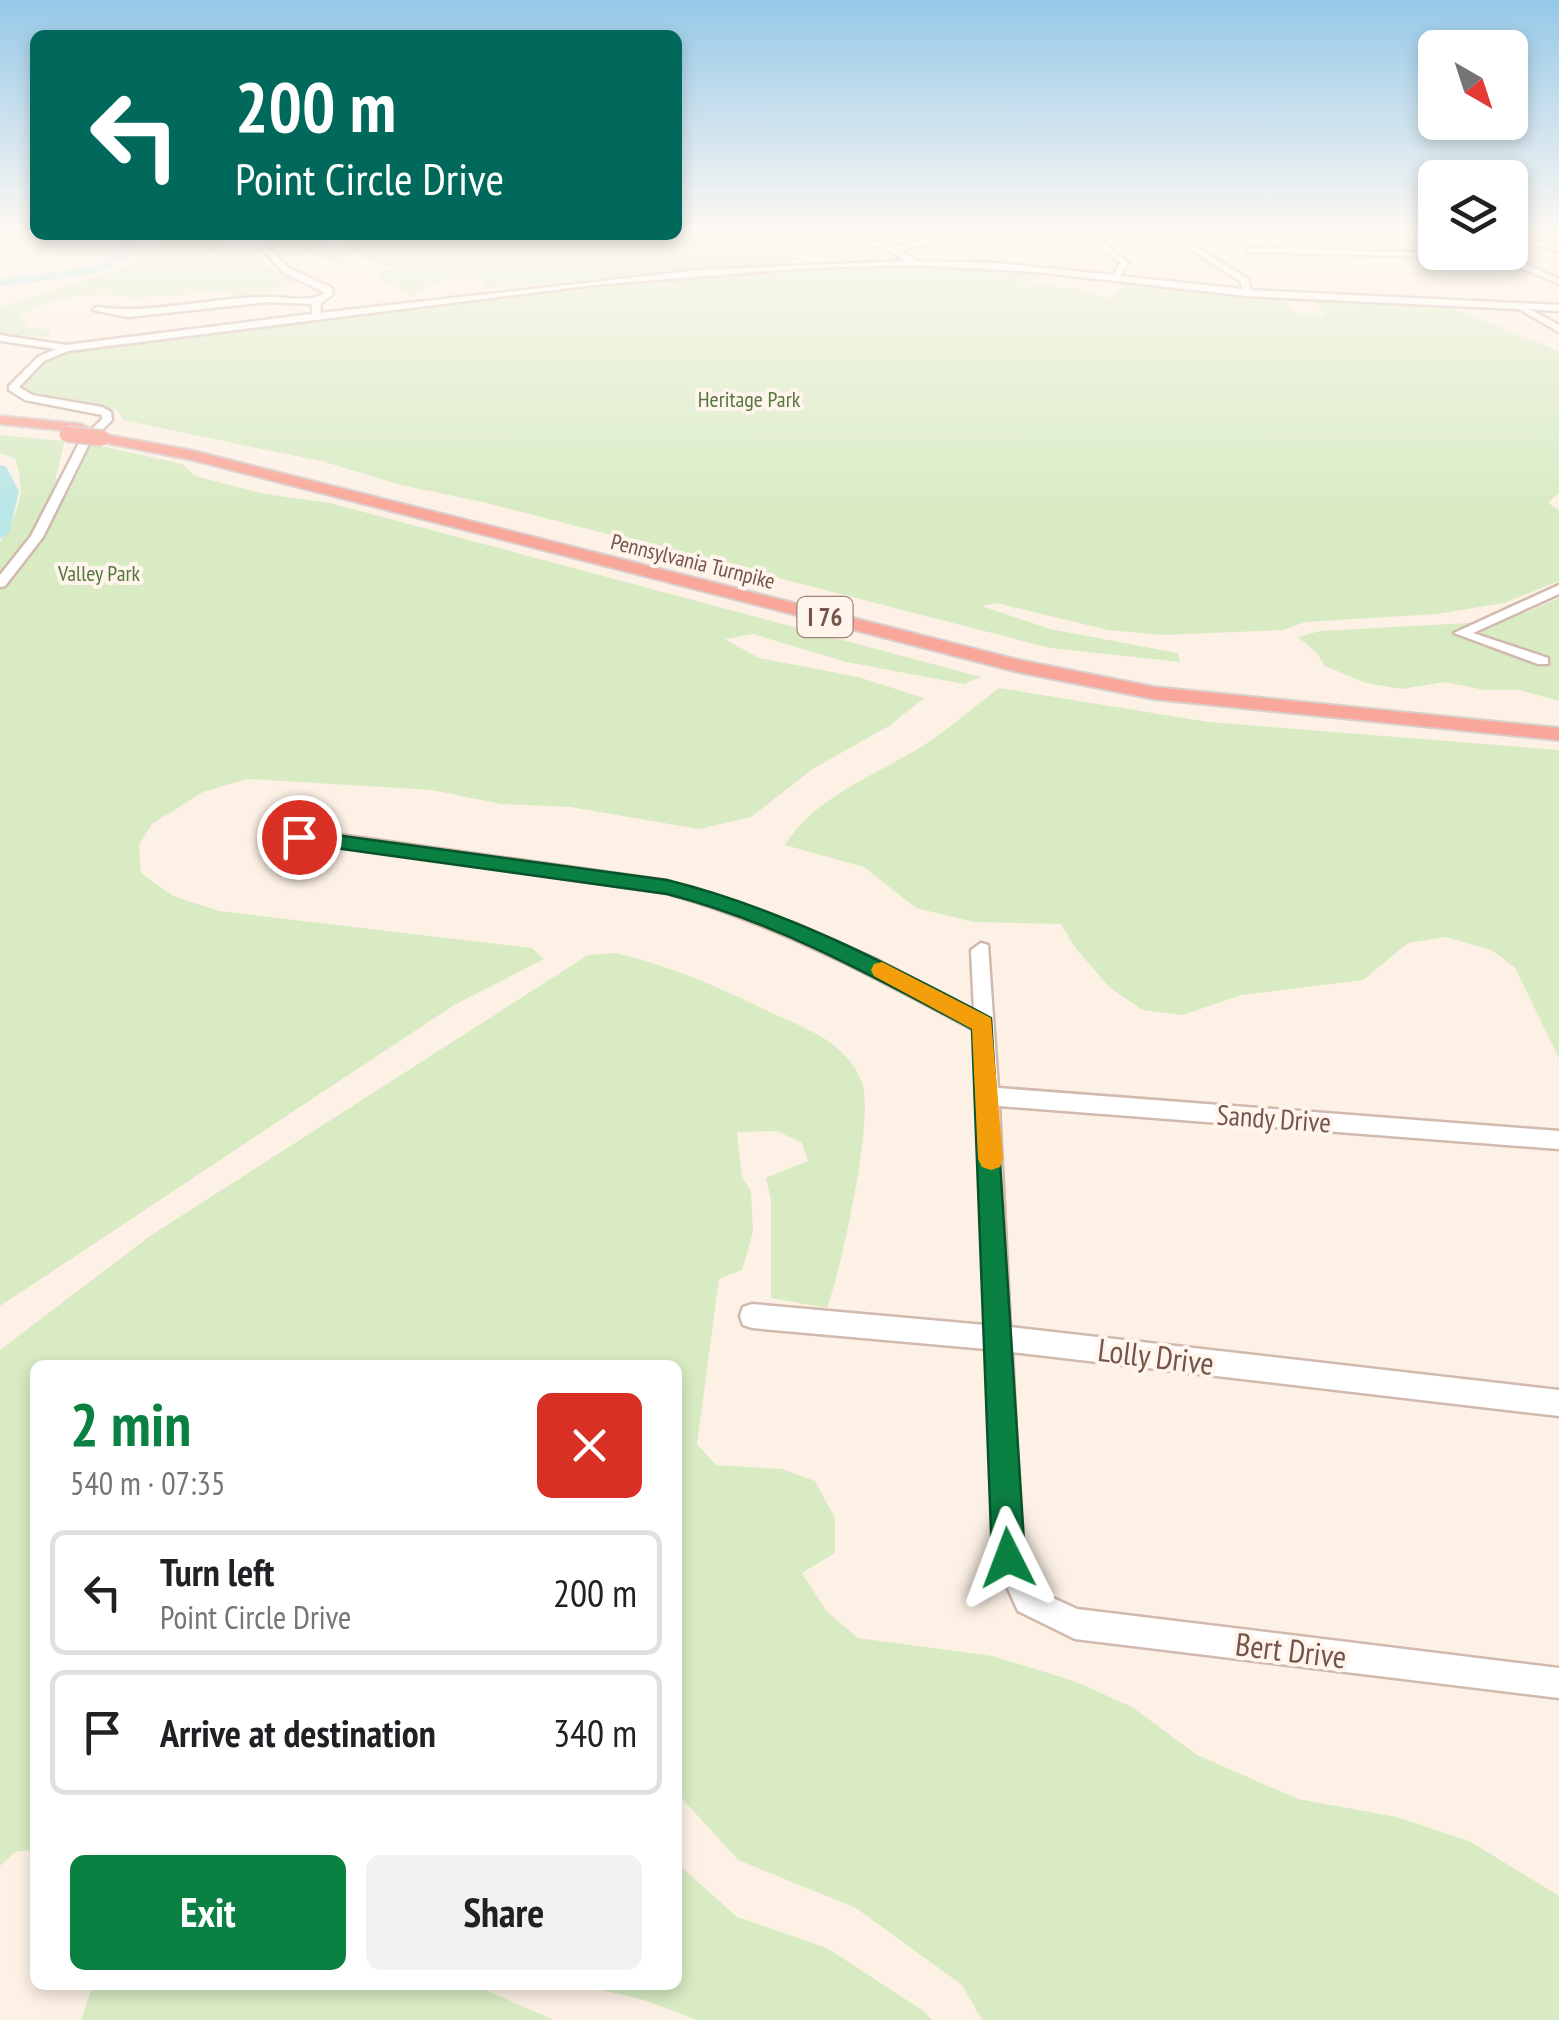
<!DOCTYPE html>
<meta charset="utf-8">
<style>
body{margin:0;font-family:"PT Sans Narrow",sans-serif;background:#f2f2f2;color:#202124;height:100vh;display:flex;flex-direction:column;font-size:38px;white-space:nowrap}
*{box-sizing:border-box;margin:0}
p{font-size:32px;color:#757577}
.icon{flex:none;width:55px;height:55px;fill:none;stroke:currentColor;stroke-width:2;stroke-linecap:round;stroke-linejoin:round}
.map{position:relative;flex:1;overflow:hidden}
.drawer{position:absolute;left:30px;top:1360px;width:652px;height:630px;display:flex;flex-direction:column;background:#fff;border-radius:15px;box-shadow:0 5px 15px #0003}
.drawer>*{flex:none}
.hud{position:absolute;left:30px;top:30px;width:652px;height:210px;border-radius:15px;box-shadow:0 5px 15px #0003;background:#00695c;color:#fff;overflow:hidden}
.needle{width:65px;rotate:141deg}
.fabs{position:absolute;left:1418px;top:30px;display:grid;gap:20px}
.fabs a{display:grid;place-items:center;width:110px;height:110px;border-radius:15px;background:#fff;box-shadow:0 5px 15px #0003;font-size:50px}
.pin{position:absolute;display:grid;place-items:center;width:85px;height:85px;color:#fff;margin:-42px;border:5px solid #fff;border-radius:50%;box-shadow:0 2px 10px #0007}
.me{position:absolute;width:110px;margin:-55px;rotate:357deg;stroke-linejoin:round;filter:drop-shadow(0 0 8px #0008)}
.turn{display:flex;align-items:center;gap:35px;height:210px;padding:0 40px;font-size:45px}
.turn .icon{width:130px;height:130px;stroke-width:2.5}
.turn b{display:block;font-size:70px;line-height:85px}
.round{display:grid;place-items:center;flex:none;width:105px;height:105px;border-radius:15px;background:#f2f2f2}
.head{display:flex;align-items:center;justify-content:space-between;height:170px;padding:0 40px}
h1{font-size:60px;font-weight:800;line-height:75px;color:#0b8043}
.action{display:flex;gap:20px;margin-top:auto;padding:20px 40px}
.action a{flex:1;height:115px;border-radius:15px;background:#0b8043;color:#fff;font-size:40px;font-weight:800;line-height:115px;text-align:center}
.action a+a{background:#f2f2f2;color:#202124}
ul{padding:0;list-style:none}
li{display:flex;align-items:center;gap:30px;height:125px;margin:0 20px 15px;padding:0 20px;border:5px solid #e0e0e0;border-radius:15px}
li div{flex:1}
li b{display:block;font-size:38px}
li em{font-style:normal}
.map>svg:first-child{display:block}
.green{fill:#d8ebc3}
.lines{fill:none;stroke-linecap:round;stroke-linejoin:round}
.river{fill:#b9e6e7;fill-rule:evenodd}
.minor-casing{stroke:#d1b9ad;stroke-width:5}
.highway-casing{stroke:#d9cfcc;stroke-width:4}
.minor{fill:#fff;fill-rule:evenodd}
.highway{fill:#f9a79a;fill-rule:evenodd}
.highway-bridge-casing{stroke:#d9cfcc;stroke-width:18;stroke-linecap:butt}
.highway-bridge{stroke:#f9a79a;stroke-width:15}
.route{fill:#0b8043;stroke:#07532c;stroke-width:2.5}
.slow{fill:#f59e0b}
.labels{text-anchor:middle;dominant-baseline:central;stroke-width:8;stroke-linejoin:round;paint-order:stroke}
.far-park-label{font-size:22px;fill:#56773e;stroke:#fff5ec}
.far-street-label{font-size:22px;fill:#775449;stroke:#fff5ec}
.shield{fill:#fff5ec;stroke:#a0847a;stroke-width:2.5}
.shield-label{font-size:25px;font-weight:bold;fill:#775449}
.street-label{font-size:28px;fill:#775449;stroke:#fff5ec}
.near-street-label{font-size:32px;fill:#775449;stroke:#fff5ec}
</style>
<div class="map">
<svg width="1559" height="2020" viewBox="0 0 1559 2020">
<rect width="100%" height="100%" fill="#fdf1e5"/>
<!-- green -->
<path class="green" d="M173,235H240L202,260L255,256L272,271L292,276V282L265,296L241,299L224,292L130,298C108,288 40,299 22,315L26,328L49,329L52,337L0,334V307L123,269Z
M299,235H318L319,240L351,261L340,264L311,254L276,256L265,244Z
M336,235H669L808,260L486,289L478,279C455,276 429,280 412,297L378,278L381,272L394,268L368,260Z
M941,266L1041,272L1043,274L1030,283L1080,289L1112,300L1127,281L1283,297L1293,312L1324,316L1315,300L1447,306L1559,351V493L1548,503L1559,510V581L1504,603L1437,614L1305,622L1283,630L1163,635L1108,630L996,603L982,606L1050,629L1178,653L1180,662L1050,648L487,503L401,485L325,462L123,420L117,410L32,395L22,391L20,384L61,351L572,287L745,271Z
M0,435L65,441L55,479H72L82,453L93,444L182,464L195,476L265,494L330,503L981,677L964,684L846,662L753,634L725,639L759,658L858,677L924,698L889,726L814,768L751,817L699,829L570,807L501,804L432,790L248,779L203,792L152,824L139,845L141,873L173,896L219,911L532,948L544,959L454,1005L0,1306V543C17,510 28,496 15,459L0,453Z
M1559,598V701L1520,690H1485L1444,682L1402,689L1366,683L1325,666L1316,652L1298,637L1320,631L1505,621Z
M999,688L1208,722L1559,750V1058L1515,968L1492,950L1445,937L1408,943L1363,980L1241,995L1183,1015L1142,1010L1109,987L1074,946L1061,924L974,922L916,908L864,867L785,845C815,796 877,775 924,745C950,728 974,707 999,688Z
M615,953C669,966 710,983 759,1007C797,1026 844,1037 862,1082C875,1116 841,1270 827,1308L771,1298V1200L766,1178L808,1161L802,1143L777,1131L737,1132L742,1177L751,1191L753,1232L742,1270L719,1279L697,1444L716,1465L782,1469L815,1481L835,1518V1553L802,1573L827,1612L858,1638L992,1656L1074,1681L1132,1707L1197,1755L1298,1799L1397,1817L1471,1842L1559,1896V2020H982L962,1985L856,1908L738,1860L678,1794V1365H35V1849L15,1852L0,1866V1350L150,1236L588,955Z
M678,1864L737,1917L827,1948L925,2012L932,2020H697L644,2000L581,1985H678Z
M93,1985H474L554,2020H81Z"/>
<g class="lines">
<!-- river -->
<path class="river" d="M130,235H142L131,255L97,273L0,287V279L90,267L122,251Z
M0,465L6,466L19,491L9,533L0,539Z"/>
<defs>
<path id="minor" d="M800,230L886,243L895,247L921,240L915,230H923L928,243L900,251L916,261L996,263L1113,275L1120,263L1094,242L1003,241L992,234L994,230H1002L1000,233L1005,237L1089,238L1081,231L1089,230L1128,263L1120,276L1242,289L1241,282L1160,230H1170L1248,279L1250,290L1559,305V311L1529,309L1559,325V332L1519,309L1246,296L1037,272L913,265L806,268L594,285L68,351L44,361L19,387L32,395L102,407L111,412L112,420L90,442L43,537L5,586L0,587V575L31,536L80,441L102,419V415L25,400L9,390V386L38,357L56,349L0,341V335L66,345L312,314V304L267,302L128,317L93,310L97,307C156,315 212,296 271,297C289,297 309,303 325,293L283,272L250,235H256L289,268L332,288L333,294L321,303L320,313L700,270L905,261L884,247Z
M1253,230H1263L1294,249L1478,254L1521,262L1559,279V284L1516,266L1478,258L1246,252L1249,248L1284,249Z
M1382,230H1394L1435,243V248Z
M1510,233L1559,247V251L1510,237Z
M1559,585V594L1473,633L1548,658V664H1538L1454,633Z
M276,826L667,881L796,924L875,959L974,1011L971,950L981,943L988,945L998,1088L1559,1131V1149L999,1106L1010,1327L1559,1390V1416L1012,1352L1022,1557L1038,1591L1077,1609L1559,1668V1698L1075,1639L1018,1611L994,1558L986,1349L752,1328L743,1325L740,1316L743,1307L752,1304L985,1325L974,1030C875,976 776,924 667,893L270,836L267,832Z"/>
<path id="highway" d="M0,416L81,424L88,428L81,432L0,424Z
M102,434L194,451L1019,660L1154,687L1559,728V740L1154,699L1018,672L193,460L97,441V435Z"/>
</defs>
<!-- minor casing -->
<use href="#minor" class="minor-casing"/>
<!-- highway casing -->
<use href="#highway" class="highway-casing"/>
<!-- minor -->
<use href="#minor" class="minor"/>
<!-- highway -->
<use href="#highway" class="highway"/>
<defs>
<path id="highway-bridge" d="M67,434L102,438"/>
</defs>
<!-- highway-bridge casing -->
<use href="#highway-bridge" class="highway-bridge-casing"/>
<!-- highway-bridge -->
<use href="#highway-bridge" class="highway-bridge"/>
</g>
<!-- sky -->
<linearGradient id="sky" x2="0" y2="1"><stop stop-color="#95c8e8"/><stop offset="0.45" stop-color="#fef9f3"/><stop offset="1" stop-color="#fef9f3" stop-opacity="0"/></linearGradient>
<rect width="1559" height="513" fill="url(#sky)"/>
<!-- route -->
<path class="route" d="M299,830L667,880C781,908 888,964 991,1018L1025,1558L1020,1569L1008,1574L997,1569L992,1558L972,1029C875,977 774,921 667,894L292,842L289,837Z"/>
<!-- slow -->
<path class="slow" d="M882,962L991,1018L1003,1159L1000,1167L991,1170L982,1167L978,1159L972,1029L874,976L871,970L874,964Z"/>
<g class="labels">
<!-- far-park labels -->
<g class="far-park-label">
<text x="749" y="399">Heritage Park</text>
<text x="99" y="573">Valley Park</text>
</g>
<!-- far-street labels -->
<g class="far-street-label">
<text transform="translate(693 561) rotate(14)">Pennsylvania Turnpike</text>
</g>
<!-- shield labels -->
<rect class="shield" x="797.5" y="597" width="55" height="40" rx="8"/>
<g class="shield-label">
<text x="825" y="617">I 76</text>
</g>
<!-- street labels -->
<g class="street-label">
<text transform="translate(1274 1118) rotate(4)">Sandy Drive</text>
</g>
<!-- near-street labels -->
<g class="near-street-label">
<text transform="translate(1156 1356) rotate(7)">Lolly Drive</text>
<text transform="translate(1291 1650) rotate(7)">Bert Drive</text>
</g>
</g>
</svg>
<div class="fabs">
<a><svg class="needle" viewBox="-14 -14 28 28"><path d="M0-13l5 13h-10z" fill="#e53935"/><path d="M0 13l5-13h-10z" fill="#757577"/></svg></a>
<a><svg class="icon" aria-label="layers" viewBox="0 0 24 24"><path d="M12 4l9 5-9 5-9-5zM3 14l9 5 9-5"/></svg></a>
</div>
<div class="pin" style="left:299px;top:837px;background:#d93025"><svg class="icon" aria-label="arrive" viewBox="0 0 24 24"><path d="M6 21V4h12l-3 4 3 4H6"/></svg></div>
<svg class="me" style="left:1008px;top:1558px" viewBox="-20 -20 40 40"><path d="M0-17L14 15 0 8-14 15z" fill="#0b8043" stroke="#fff" stroke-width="4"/></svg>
<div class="hud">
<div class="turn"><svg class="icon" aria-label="left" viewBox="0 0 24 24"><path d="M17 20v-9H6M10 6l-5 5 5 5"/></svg><div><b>200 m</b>Point Circle Drive</div></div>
</div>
<section class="drawer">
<div class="head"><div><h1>2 min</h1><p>540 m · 07:35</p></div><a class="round" style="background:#d93025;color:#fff"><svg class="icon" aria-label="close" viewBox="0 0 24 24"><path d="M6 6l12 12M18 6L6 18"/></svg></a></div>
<ul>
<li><svg class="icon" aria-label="left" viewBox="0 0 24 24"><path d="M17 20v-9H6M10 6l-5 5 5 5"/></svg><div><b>Turn left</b><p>Point Circle Drive</p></div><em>200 m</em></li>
<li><svg class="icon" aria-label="arrive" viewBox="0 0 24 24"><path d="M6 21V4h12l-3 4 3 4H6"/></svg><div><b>Arrive at destination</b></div><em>340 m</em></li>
</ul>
<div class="action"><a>Exit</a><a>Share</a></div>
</section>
</div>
